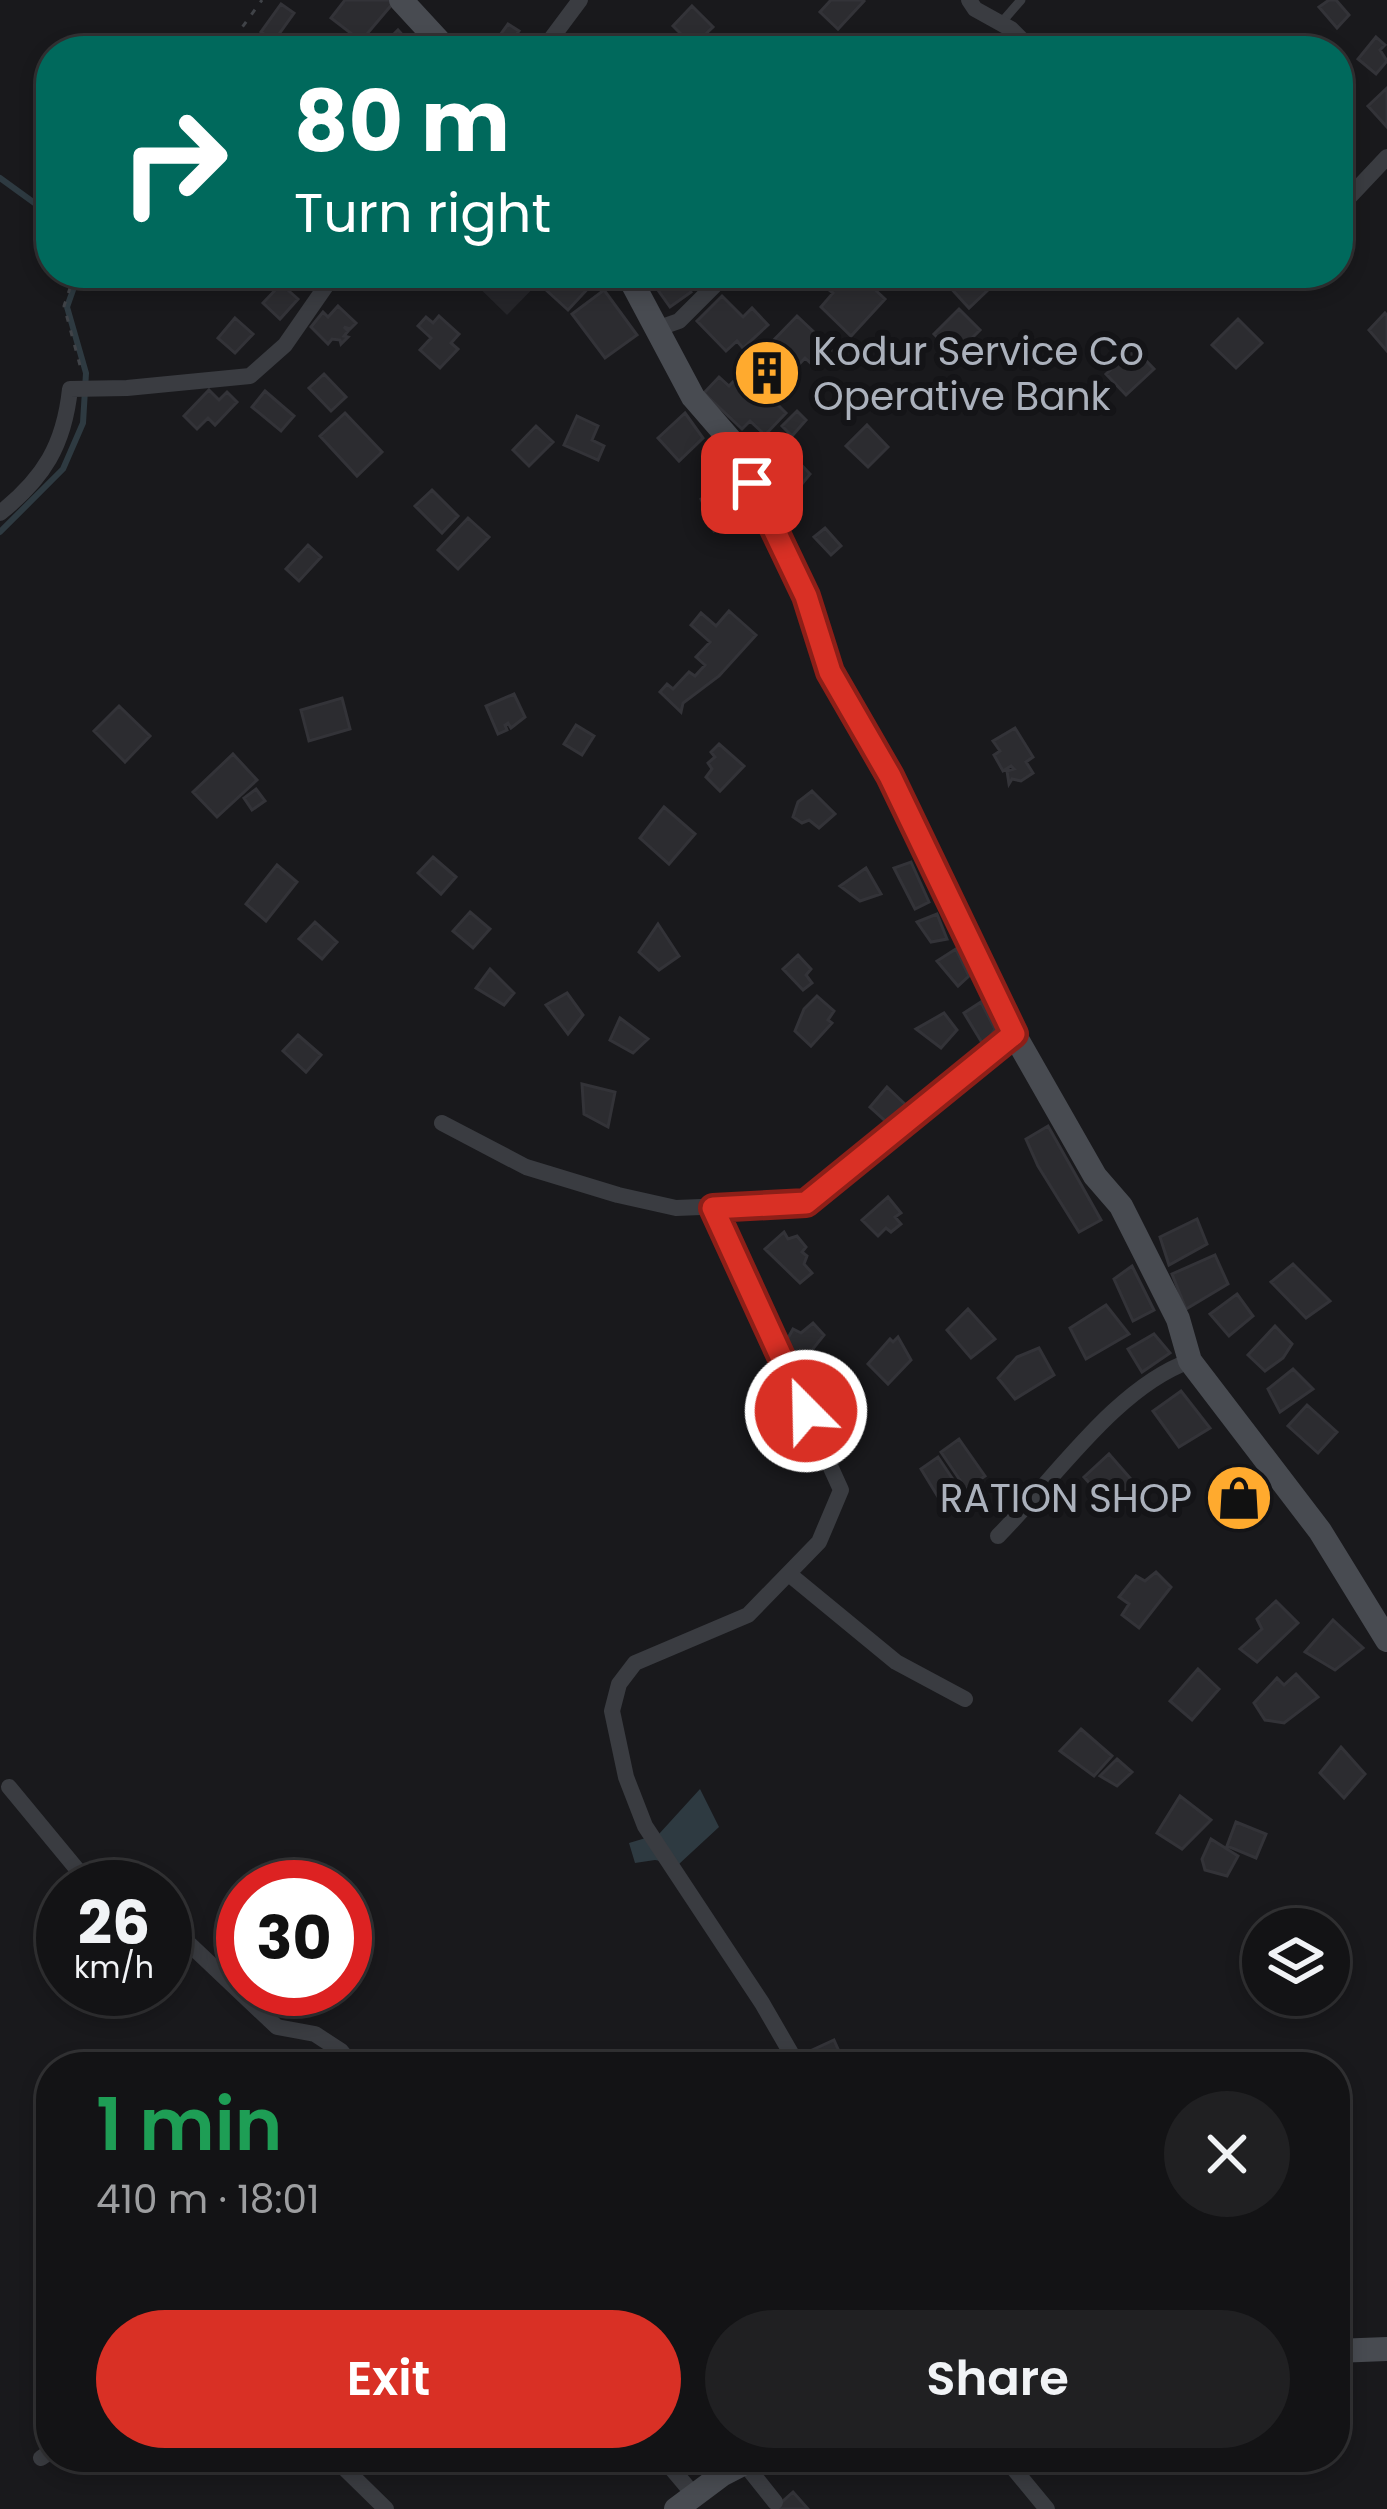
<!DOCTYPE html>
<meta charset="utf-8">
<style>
body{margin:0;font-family:Poppins,sans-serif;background:#202022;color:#f1f3f6;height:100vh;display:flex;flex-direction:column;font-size:45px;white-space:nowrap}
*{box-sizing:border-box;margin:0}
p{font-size:39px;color:#9d9ea0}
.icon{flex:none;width:66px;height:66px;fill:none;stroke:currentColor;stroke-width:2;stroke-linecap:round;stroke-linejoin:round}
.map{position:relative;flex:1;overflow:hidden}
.side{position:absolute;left:36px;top:2052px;width:1314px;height:420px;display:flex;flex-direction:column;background:#131315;border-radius:48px;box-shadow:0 6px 18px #0003,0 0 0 3px #323234}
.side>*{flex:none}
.banner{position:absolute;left:36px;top:36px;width:1317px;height:252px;border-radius:48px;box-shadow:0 6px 18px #0003,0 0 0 3px #323234;background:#00695c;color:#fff;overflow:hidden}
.buttons{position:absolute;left:1242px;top:1908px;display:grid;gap:24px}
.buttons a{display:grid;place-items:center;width:108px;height:108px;border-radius:50%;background:#131315;box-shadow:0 6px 18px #0003,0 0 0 3px #323234;font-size:60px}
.speed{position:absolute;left:36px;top:1860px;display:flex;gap:24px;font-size:60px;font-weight:700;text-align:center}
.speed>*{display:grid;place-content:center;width:156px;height:156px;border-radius:50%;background:#131315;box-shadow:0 6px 18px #0003,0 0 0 3px #323234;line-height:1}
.speed small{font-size:30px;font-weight:400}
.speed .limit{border:18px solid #d22;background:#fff;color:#111}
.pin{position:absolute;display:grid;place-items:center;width:102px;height:102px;color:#fff;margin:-51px;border-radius:24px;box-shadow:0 6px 18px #0006}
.me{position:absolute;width:132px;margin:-66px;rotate:337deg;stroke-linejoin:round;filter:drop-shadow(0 0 9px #0008)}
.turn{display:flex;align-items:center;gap:42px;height:252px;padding:0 60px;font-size:54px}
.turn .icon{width:156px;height:156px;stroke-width:2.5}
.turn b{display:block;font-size:84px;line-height:102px}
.round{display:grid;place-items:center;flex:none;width:126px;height:126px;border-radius:63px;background:#202022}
.head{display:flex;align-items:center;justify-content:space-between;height:204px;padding:0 60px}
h1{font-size:72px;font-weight:600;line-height:90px;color:#1e9e55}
.action{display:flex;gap:24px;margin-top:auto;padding:24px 60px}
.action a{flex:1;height:138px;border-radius:72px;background:#d93025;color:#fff;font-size:48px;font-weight:600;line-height:138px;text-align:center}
.action a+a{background:#202022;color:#f1f3f6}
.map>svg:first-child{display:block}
.built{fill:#252529}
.water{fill:#2e3a41}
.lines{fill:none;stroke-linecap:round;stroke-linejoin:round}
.stream{stroke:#2e3a41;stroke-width:6}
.building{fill:#2c2c30;stroke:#333338;stroke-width:3}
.path{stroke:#404348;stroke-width:3;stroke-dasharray:6 9;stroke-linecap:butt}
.lane{stroke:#3a3c41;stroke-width:9}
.street{stroke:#3a3c41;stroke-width:16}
.secondary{stroke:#484b51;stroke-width:24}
.route-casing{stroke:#8d1f18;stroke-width:30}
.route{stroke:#d93025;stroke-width:21}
.labels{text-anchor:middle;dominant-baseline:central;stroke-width:12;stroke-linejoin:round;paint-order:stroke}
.poi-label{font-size:39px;fill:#abb1bc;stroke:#141417;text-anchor:start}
</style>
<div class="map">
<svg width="1387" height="2509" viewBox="0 0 1387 2509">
<rect width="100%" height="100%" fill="#19191c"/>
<!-- built -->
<path class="built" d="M464,273H548L507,315Z"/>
<!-- water -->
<path class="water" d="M700,1789L719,1827L679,1864L655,1860L635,1863L629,1843L659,1834Z"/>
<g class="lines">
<!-- stream -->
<path class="stream" d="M0,178L51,215
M0,532L63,469L83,423L86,373L67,307L79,273"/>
</g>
<!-- building -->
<path class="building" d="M345,0H392L394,2L361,41L331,18Z
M831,0H863L864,1L838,29L820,12Z
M1329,0H1336L1349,15L1337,28L1319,7Z
M281,4L294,13L274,41L261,32Z
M692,6L713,27L693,46L673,26Z
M508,24L519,31L506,49L495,42Z
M398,30L417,51H377Z
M1376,37L1385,45L1380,50L1387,61L1376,74L1358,59Z
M1387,88V127L1368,106Z
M560,273H583L593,283L568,310L545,289Z
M652,273H679L691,292L670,307L648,276Z
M843,273H857L885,299L851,336L821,307L833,293L828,289Z
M961,273H973L988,290L969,308L948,285Z
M281,284L298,299L280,319L263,303Z
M604,290L637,335L605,358L572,314Z
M722,296L743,317L752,308L768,325L743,348L737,341L726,351L697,321Z
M338,306L356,323L350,329L344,327L348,331L344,336L348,337L341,344L340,340L332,339L328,344L311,327L323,312L328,317Z
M959,309L980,330L955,355L934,334Z
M1385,313L1387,315V351L1369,330Z
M439,316L459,334L451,343L458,349L440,368L420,350L431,338L418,326L426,317L433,323Z
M797,316L834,351L817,369L805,358L769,396L786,413L765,435L750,421L742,429L704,393L719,377L729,386Z
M235,318L253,334L235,353L218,338Z
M1238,319L1262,343L1236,368L1212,345Z
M1134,348L1154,369L1126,395L1106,374Z
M324,374L346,397L331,411L309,388Z
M209,390L219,400L227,392L237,402L215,425L208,418L197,429L184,416Z
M265,391L294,416L281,431L252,407Z
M797,411L806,420L792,436L782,426Z
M345,413L382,452L357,476L320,436Z
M685,413L703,438L679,461L658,438Z
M577,416L598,426L592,440L604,446L598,460L564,445Z
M867,425L888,447L868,467L846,446Z
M536,426L553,442L529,466L513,450Z
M792,455L810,474L793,495L772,474Z
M740,474L745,484L739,490L744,502L736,507L740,518L714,531L701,499Z
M432,490L458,516L442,533L415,506Z
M468,518L489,537L458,569L438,550Z
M825,528L841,546L831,555L814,537Z
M308,545L321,557L299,581L286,569Z
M729,611L756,635L719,676L683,703L681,712L660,692L667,684L673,689L689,672L695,676L705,665L696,657L710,642L691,625L701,613L716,626Z
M514,694L525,717L511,728L508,723L505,725L507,730L498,734L486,706Z
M342,698L350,729L309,741L301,710Z
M119,706L150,736L125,762L94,731Z
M576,725L594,736L582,755L564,744Z
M1015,728L1033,757L1026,762L1033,773L1021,781L1012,779L1009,784L1007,771L1014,769L1011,766L1003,771L994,755L1000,751L993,741Z
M719,744L744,766L720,791L706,777L712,769L708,763L715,757L711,752Z
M233,754L257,780L217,817L193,792Z
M256,789L265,801L252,810L244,798Z
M812,791L835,814L819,828L809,820L802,823L793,817L798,802Z
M664,807L695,834L669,864L640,838Z
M433,857L456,877L441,894L418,873Z
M911,862L929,902L915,909L894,868Z
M277,865L297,882L266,921L246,904Z
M866,868L881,894L860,901L840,886Z
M470,912L490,929L473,948L453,931Z
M937,914L947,939L931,942L917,922Z
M315,922L337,942L322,959L299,939Z
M658,924L679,956L659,970L639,952Z
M956,949L969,976L958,986L937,961Z
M798,955L811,969L806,975L812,983L803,990L783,969Z
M490,969L514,993L504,1005L476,988Z
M567,993L583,1015L568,1034L546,1005Z
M817,996L834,1011L828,1020L832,1023L811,1046L795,1031L804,1009Z
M981,1002L995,1029L984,1046L964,1013Z
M944,1013L957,1030L941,1048L916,1029Z
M620,1018L648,1039L633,1053L610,1040Z
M298,1035L321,1055L306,1072L283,1051Z
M582,1084L615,1092L608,1127L584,1114Z
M887,1087L911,1110L892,1127L870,1107Z
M1048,1126L1101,1220L1079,1232L1038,1166L1026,1139Z
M888,1197L901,1213L895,1217L901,1224L891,1232L886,1228L878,1236L862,1220Z
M1197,1219L1207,1244L1169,1265L1160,1237Z
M784,1232L788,1239L797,1236L806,1247L802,1252L807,1256L804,1264L812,1273L800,1283L765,1249Z
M1215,1255L1228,1284L1186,1309L1172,1274Z
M1293,1264L1330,1301L1306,1318L1271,1282Z
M1132,1266L1154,1310L1133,1321L1114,1279Z
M1237,1294L1253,1316L1229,1336L1210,1314Z
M1106,1305L1129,1334L1086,1359L1070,1328Z
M968,1309L995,1339L971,1358L947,1330Z
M813,1323L824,1335L800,1365L783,1347L793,1329L801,1333Z
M1275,1326L1292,1344L1283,1358L1265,1371L1248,1355Z
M1154,1334L1170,1353L1142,1372L1128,1349Z
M898,1337L911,1360L888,1384L868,1364L890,1339L893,1342Z
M1039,1348L1054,1375L1015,1399L998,1378L1017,1357Z
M1293,1369L1313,1389L1280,1412L1268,1389Z
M1181,1391L1210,1428L1179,1447L1153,1411Z
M1307,1405L1337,1432L1318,1453L1288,1426Z
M959,1439L985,1476L966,1489L941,1452Z
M1109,1454L1137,1486L1111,1507L1084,1477Z
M938,1457L958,1487L940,1500L921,1469Z
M1156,1572L1171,1587L1139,1628L1122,1615L1129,1604L1119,1597L1136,1576L1145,1581Z
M1276,1601L1298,1623L1257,1662L1240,1649L1262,1629L1257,1619Z
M1333,1620L1363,1648L1335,1670L1305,1652Z
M1198,1669L1219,1689L1192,1720L1170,1701Z
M1296,1674L1318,1697L1284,1723L1265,1720L1254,1703L1277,1678L1284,1685Z
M1081,1729L1112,1756L1094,1776L1060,1751Z
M1341,1747L1365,1774L1344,1798L1320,1773Z
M1117,1759L1132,1772L1117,1786L1100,1776Z
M1180,1796L1211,1820L1182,1849L1157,1833Z
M1236,1822L1266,1834L1256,1858L1227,1846Z
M1211,1839L1238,1856L1227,1876L1205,1870L1202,1859Z
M834,2040L846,2067H814L806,2053Z
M793,2492L808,2509H774Z"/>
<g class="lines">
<!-- path -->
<path class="path" d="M225,51L262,0
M75,273L64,306L81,369"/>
<!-- lane -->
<path class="lane" d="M1001,23L1021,0"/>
<!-- street -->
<path class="street" d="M969,0L975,9L1011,29L1033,51
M542,51L580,0
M1338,209L1387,157
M656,329L679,321L726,274
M0,513C44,478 64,445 70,389L127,388L250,376L285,345L335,273
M442,1123L526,1167L618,1195L676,1208L805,1203L1014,1034
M713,1208L841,1490L819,1542L748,1615L635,1663L619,1684L612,1711L626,1777L645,1826L762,2003L799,2067
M998,1536C1053,1481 1116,1387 1190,1361
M789,1574L896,1662L965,1699
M9,1787L90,1885L121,1877L131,1887
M165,1921L277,2027L315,2034L341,2051L354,2067
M333,2457L386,2509
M662,2457L694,2495
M1004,2457L1047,2509
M41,2458L51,2451
M744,2463L775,2502"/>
<!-- secondary -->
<path class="secondary" d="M401,0L448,51
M627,273L693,397L739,450L806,596L830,672L890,775L1014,1034L1095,1176L1121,1206L1178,1319L1190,1361L1320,1531L1387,1640
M1335,2351L1387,2349
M676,2509L723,2474L756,2457"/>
</g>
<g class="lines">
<defs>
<path id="route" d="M752,483L806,596L830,672L890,776L1014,1034L806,1203L713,1208L806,1411"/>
</defs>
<!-- route casing -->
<use href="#route" class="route-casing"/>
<!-- route -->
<use href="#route" class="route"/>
</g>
<!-- icons -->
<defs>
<symbol id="building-disc" viewBox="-11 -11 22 22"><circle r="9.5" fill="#ffaa2e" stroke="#141417"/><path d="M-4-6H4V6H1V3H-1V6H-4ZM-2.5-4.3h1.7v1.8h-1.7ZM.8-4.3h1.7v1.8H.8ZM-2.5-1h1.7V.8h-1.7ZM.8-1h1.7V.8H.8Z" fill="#111"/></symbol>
<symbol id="shop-disc" viewBox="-11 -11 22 22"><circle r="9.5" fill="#ffaa2e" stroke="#141417"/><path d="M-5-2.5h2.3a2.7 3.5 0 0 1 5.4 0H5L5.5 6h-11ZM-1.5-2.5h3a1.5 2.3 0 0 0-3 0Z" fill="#111"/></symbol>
</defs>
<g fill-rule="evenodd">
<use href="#building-disc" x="729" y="335" width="76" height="76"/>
<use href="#shop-disc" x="1201" y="1460" width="76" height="76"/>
</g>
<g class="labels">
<!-- poi labels -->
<g class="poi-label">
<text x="813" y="351">Kodur Service Co<tspan x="813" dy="45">Operative Bank</tspan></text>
<text x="1192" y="1498" text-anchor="end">RATION SHOP</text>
</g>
</g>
</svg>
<div class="buttons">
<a><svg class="icon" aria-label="layers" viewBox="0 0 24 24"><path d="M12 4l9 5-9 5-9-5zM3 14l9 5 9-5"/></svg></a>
</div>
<div class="speed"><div>26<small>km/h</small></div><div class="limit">30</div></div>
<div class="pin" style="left:752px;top:483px;background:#d93025"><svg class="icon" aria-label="arrive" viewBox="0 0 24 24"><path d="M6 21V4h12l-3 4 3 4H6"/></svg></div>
<svg class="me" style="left:806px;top:1411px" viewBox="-20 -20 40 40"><circle r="17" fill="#d93025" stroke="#fff" stroke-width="3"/><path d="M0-11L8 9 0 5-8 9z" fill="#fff"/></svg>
<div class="banner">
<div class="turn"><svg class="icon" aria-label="right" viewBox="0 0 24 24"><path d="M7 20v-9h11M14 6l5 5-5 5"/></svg><div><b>80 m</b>Turn right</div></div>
</div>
<section class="side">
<div class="head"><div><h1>1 min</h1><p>410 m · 18:01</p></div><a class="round"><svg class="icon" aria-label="close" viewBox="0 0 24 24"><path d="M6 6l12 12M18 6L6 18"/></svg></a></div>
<div class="action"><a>Exit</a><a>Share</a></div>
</section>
</div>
